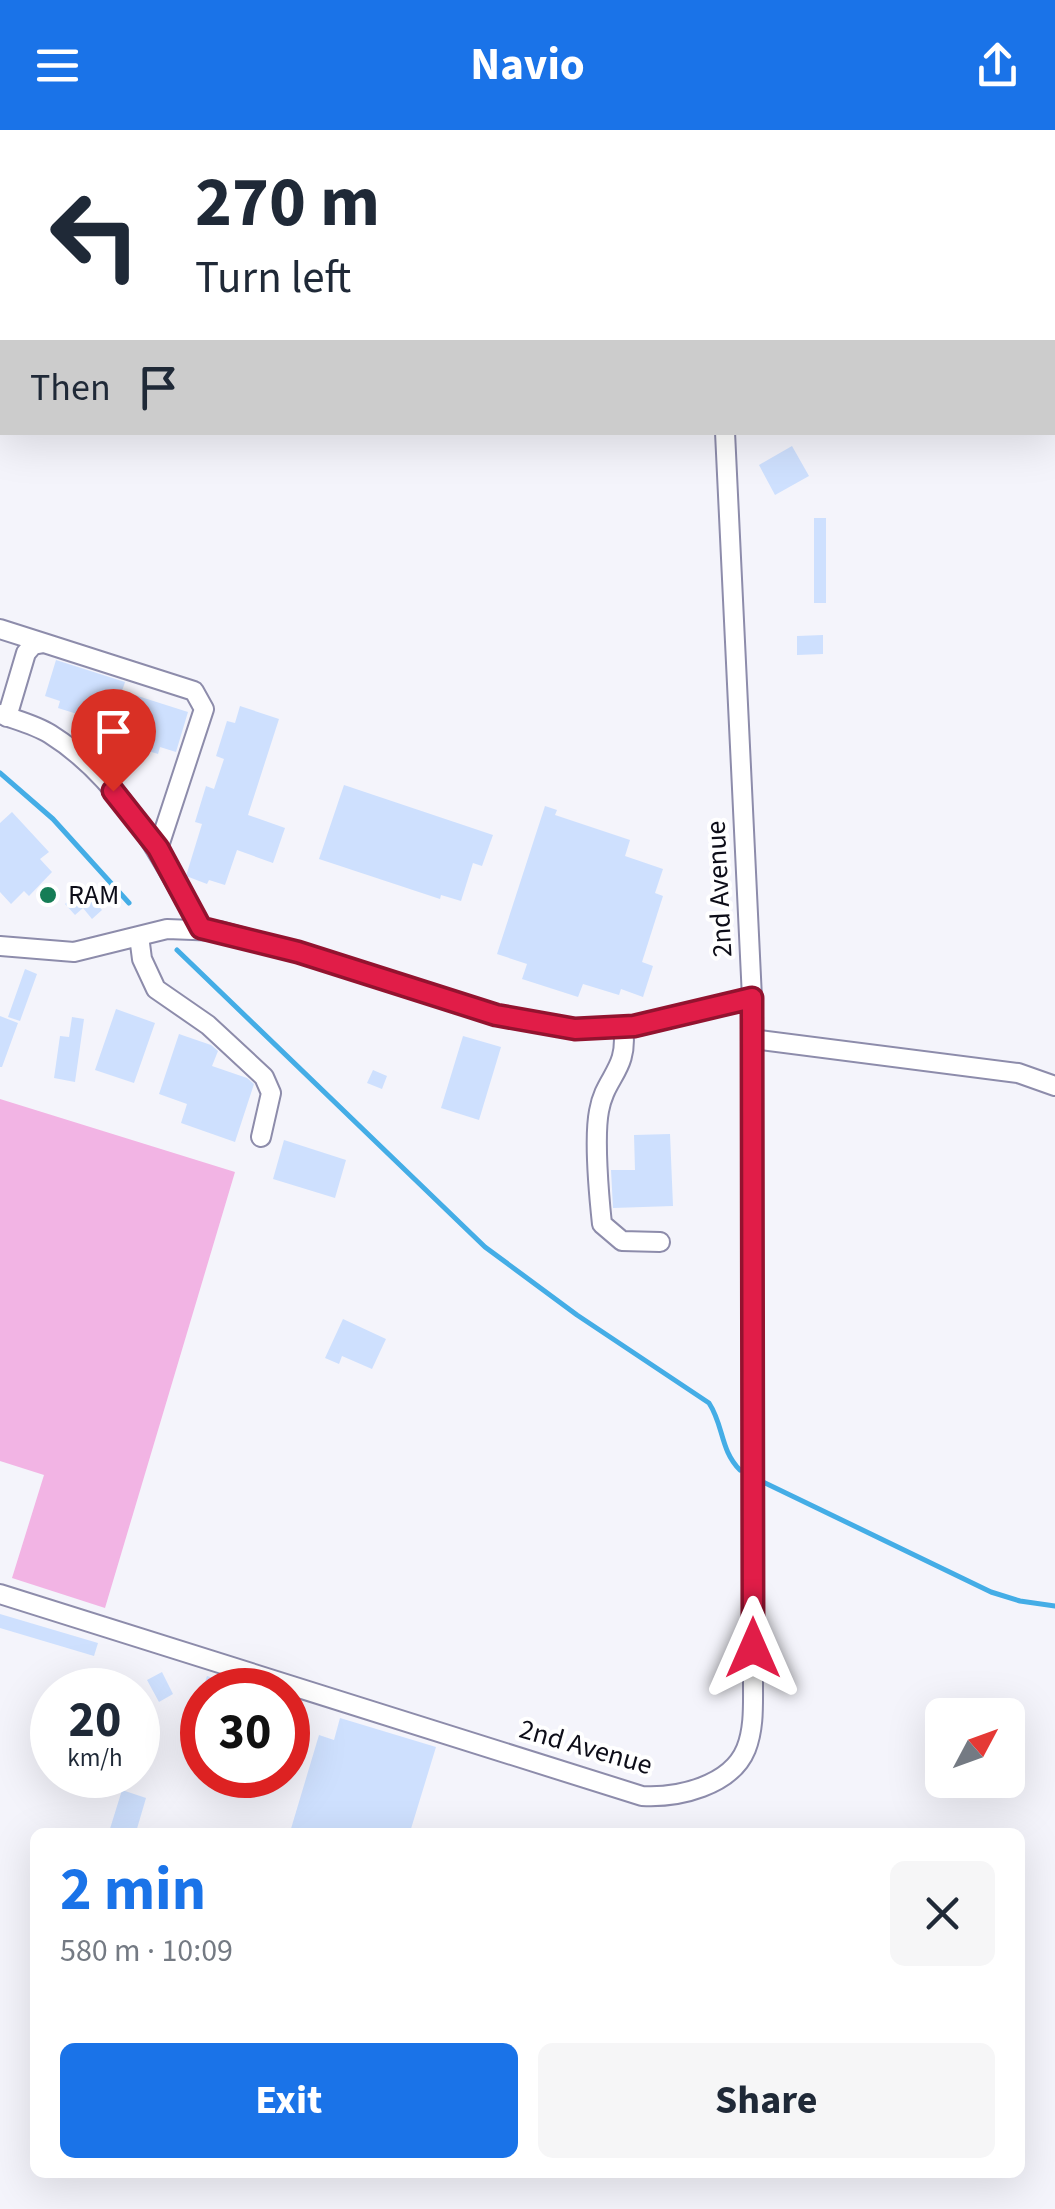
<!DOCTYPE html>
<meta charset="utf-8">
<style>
body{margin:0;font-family:"Source Sans 3",sans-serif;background:#f6f6f7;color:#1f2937;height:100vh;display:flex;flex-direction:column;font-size:38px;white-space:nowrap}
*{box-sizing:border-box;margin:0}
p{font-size:32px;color:#747a83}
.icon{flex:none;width:55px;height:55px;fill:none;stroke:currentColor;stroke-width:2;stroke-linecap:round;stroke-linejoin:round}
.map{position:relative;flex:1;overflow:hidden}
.sheet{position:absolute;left:30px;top:1698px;width:995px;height:350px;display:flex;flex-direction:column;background:#fff;border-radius:15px;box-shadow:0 10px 40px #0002}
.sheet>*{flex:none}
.hud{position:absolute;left:0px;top:0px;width:1055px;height:305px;box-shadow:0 10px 40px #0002;background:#fff;color:#1f2937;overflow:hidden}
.needle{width:65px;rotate:49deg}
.tools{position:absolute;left:925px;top:1568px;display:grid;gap:20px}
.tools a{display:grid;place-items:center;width:100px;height:100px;border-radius:15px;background:#fff;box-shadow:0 10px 40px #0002;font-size:50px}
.speed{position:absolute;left:30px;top:1538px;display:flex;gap:20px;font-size:50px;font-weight:700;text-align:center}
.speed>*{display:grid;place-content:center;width:130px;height:130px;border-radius:50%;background:#fff;box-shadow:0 10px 40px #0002;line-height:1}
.speed small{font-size:25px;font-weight:400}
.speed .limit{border:15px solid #d22;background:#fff;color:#111}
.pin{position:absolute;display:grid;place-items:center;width:85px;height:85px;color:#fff;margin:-102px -42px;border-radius:50% 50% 50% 0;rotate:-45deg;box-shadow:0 0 10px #0007}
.pin .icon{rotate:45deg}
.me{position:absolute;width:110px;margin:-55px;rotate:0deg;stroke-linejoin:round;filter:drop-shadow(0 0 8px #0008)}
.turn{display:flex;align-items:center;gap:35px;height:210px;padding:0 30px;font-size:45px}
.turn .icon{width:130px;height:130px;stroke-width:2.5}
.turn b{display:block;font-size:70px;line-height:85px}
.then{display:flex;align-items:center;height:95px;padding:0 30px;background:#0003;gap:20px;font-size:38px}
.round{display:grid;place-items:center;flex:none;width:105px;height:105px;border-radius:15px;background:#f6f6f7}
.overview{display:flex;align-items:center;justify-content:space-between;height:170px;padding:0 30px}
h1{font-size:60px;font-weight:700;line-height:75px;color:#1a73e8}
.button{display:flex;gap:20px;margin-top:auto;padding:20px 30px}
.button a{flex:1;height:115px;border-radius:15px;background:#1a73e8;color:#fff;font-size:40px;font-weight:700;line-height:115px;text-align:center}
.button a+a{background:#f6f6f7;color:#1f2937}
header{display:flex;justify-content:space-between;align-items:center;height:130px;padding:0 30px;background:#1a73e8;color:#fff;font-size:45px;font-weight:700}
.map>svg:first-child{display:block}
.green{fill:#f2b4e4}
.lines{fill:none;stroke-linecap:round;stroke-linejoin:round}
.stream{stroke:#44ade6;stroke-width:5}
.building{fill:#cee0fe}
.minor-casing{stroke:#8d8cab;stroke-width:22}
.minor{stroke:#fff;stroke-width:18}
.route-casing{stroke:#92132f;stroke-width:25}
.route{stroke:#e11d48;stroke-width:18}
.poi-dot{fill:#167d56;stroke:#fff;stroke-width:4}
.labels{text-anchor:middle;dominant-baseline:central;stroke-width:8;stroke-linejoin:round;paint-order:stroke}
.street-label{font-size:28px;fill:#0d0d18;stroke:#fff}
.poi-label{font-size:28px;fill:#0d0d18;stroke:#fff;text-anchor:start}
</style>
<header><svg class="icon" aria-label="menu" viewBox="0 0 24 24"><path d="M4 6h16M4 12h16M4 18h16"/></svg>Navio<svg class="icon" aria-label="share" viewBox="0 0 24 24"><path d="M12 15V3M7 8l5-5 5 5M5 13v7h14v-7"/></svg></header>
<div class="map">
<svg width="1055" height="2079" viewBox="0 0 1055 2079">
<rect width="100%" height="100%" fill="#f4f4fb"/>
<!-- green -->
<path class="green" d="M0,969L235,1042L105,1478L12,1448L44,1345L0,1331Z"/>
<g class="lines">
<!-- stream -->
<path class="stream" d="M0,643L53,689L129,773
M177,820L485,1117L577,1185L709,1273C724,1296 720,1320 740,1340
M757,1349L991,1462L1020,1471L1055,1476"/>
</g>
<!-- building -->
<path class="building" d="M792,316L809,346L775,365L759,335Z
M814,388H826V473H814Z
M823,505V524L797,525V506Z
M56,530L125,552L122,561L188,582L176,622L160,617L158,624L120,612L122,605L107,600L109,594L58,578L60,571L45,566Z
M240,576L279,589L248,685L285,698L273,733L237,720L225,755L209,750L207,754L186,746L202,694L195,692L206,656L214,659L224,629L216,626L227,591L235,593Z
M344,655L493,705L482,736L473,733L461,771L441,765L440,769L319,729Z
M545,676L557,680L555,685L630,710L625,726L663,739L655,763L663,766L642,832L653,836L643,867L621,859L619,865L583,854L578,867L522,849L527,834L497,824Z
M12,682L49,722L40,729L52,742L29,766L24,761L11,774L0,762V693Z
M83,758L102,780L92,789L83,778L75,785L65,774Z
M25,839L37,844L20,891L8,887Z
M116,879L155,893L134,953L95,940Z
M0,886L18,893L2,937H0Z
M72,887L84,889L75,952L54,948L60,906L69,907Z
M179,904L211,915L218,921L212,936L247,948L254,954L235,1012L181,993L187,974L159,964Z
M463,906L501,917L479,990L441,978Z
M373,940L387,946L382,959L367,953Z
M670,1004L673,1076L613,1078L611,1040H635L634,1005Z
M284,1010L346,1030L335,1068L273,1049Z
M343,1189L386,1209L372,1239L342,1226L339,1234L325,1228Z
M0,1484L98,1513L94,1526L0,1498Z
M162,1542L173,1564L159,1572L147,1550Z
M207,1546L242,1557V1560L203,1558Z
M340,1588L436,1617L410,1702H290L319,1605L334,1610Z
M122,1660L146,1668L136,1702H109Z"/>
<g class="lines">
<defs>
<path id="minor" d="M23,0L31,2
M723,2V0
M1052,243H1055
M0,499L44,513
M0,584C16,590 36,595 50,604C122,649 161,728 201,798
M7,587L26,523L33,515L44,513L194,561L204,579L158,719
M139,806L142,829L156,859L208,895L264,947L271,963L261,1007
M0,816L74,822L167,799L219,801L298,822L497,885L575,899L634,897L752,868
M623,898C629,940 605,946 599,981C594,1007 599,1066 602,1094L622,1111L660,1112
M752,909L1018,943L1055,956
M0,1464L642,1666C678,1668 731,1656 746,1619C754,1599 753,1576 753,1555L752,868L725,302"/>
</defs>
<!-- minor casing -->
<use href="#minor" class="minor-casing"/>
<!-- minor -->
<use href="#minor" class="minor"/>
</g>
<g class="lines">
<defs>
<path id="route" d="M113,661L158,718L201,798L298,822L496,885L575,899L634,896L752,868L753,1518"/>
</defs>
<!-- route casing -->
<use href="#route" class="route-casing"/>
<!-- route -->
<use href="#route" class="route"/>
</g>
<!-- markers -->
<circle class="poi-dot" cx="48" cy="765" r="10"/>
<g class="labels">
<!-- street labels -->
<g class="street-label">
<text transform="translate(719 759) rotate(-93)">2nd Avenue</text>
<text transform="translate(586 1617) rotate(16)">2nd Avenue</text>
</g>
<!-- poi labels -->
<g class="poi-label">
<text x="68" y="765">RAM</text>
</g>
</g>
</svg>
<div class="tools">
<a><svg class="needle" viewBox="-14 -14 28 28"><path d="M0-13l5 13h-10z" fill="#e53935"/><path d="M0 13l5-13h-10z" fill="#747a83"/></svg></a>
</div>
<div class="speed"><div>20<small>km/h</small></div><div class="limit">30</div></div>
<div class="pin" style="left:113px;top:661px;background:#d93025"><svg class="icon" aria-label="arrive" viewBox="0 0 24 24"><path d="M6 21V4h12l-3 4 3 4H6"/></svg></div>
<svg class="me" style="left:753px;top:1518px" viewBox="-20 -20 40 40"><path d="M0-17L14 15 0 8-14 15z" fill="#e11d48" stroke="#fff" stroke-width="4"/></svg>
<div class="hud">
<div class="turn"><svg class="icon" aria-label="left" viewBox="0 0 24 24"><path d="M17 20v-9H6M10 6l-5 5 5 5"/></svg><div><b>270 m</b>Turn left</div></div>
<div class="then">Then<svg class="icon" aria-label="arrive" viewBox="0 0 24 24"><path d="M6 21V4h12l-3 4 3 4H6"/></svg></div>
</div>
<section class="sheet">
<div class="overview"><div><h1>2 min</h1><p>580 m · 10:09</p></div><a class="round"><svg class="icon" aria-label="close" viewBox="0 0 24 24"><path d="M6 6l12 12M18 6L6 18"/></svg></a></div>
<div class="button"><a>Exit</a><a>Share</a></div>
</section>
</div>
